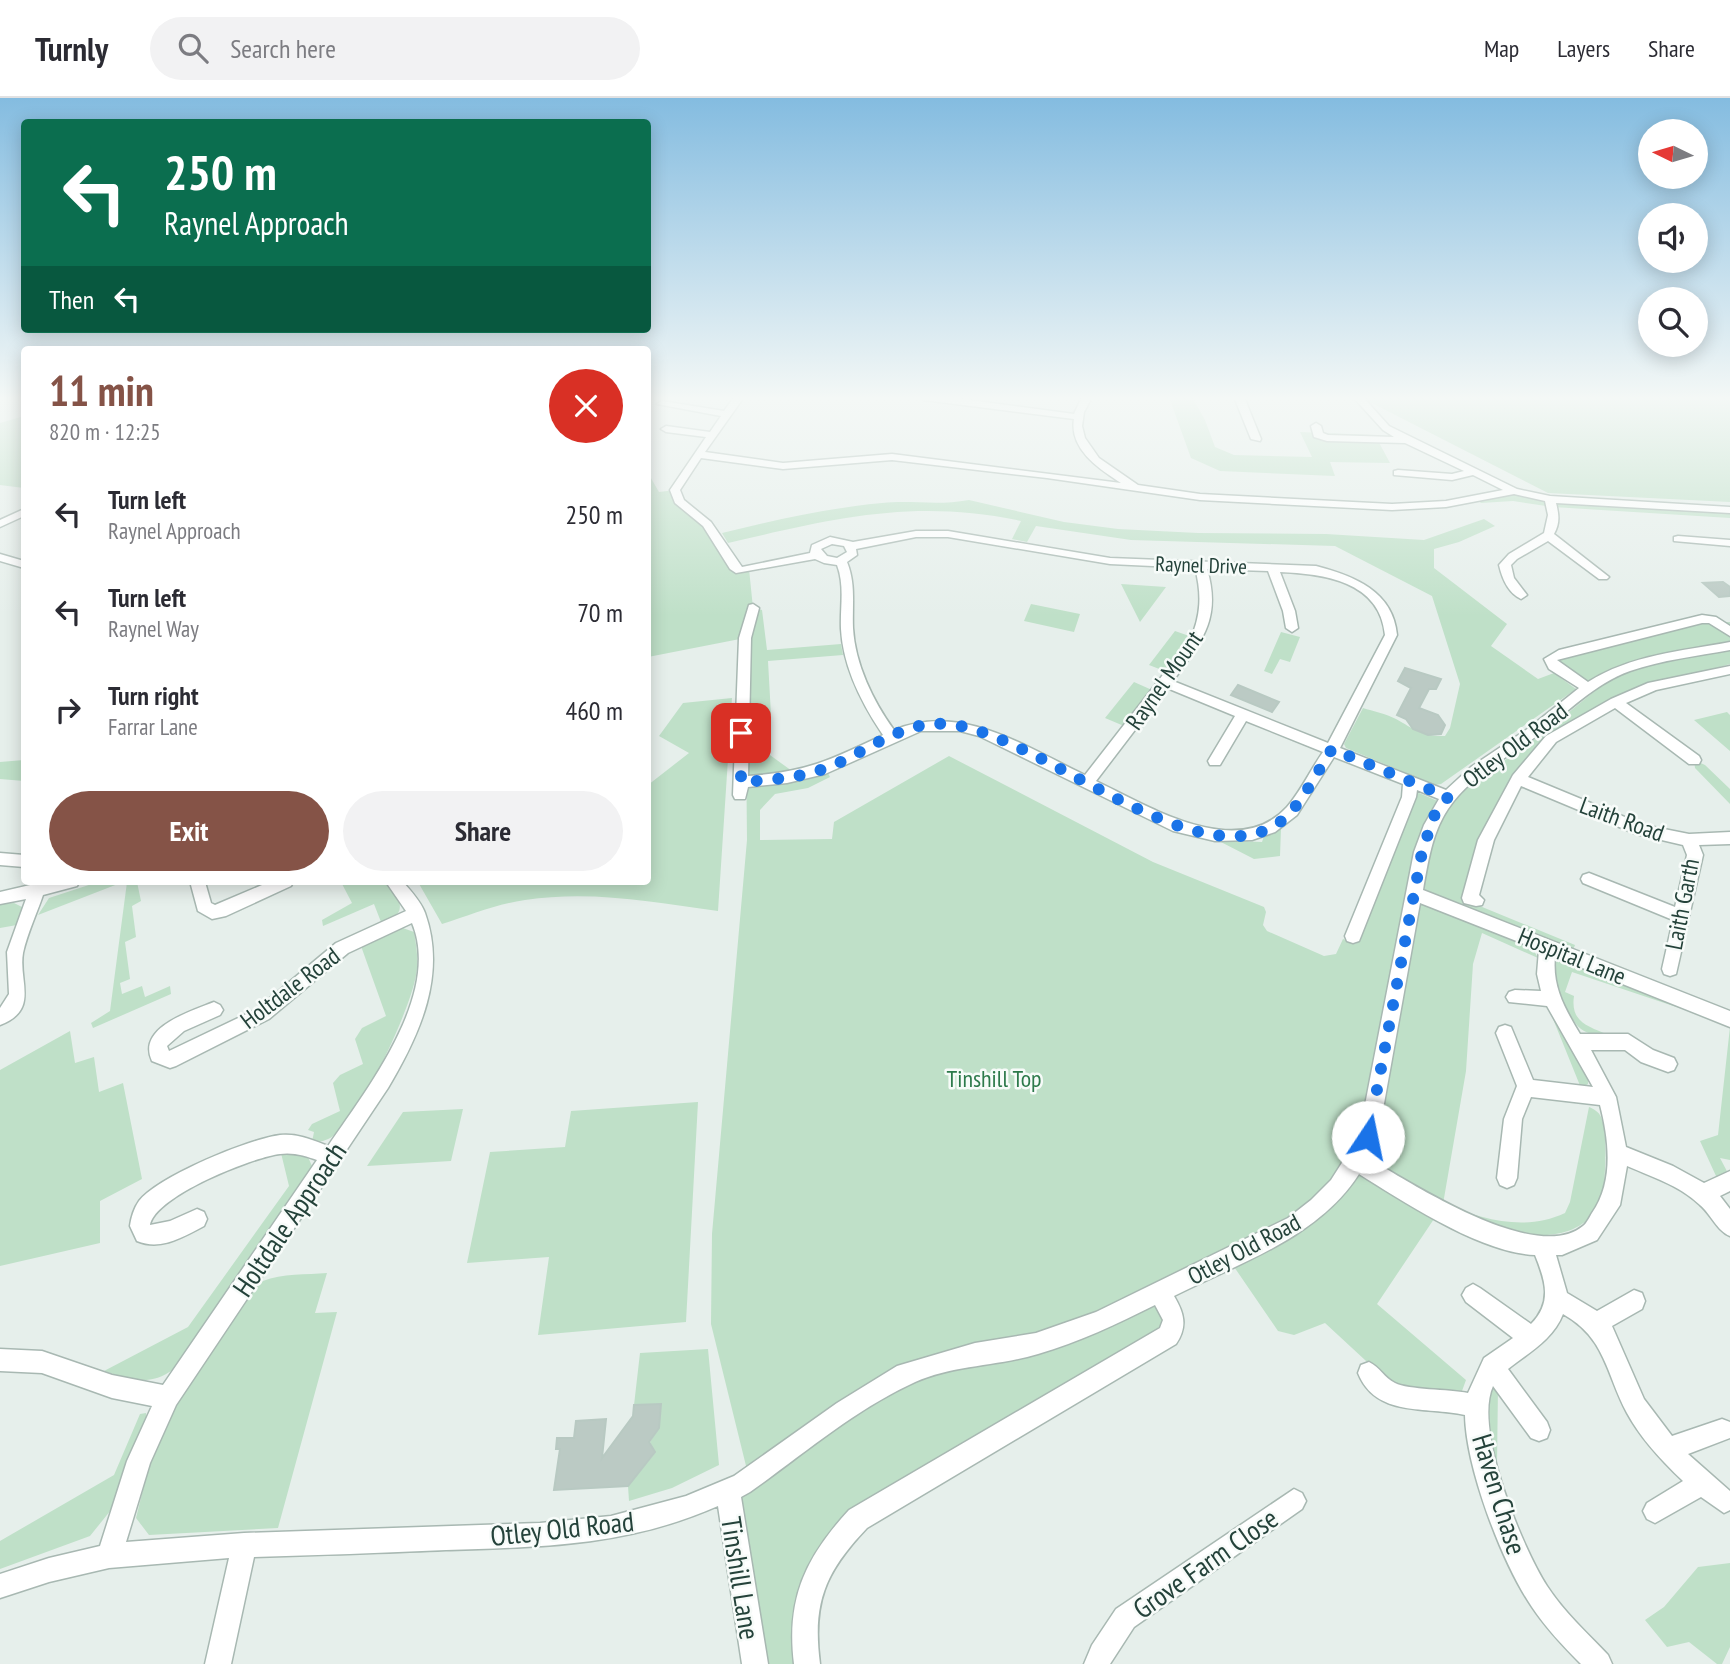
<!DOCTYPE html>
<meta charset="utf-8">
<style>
body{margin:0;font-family:"PT Sans Narrow",sans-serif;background:#f2f2f3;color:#2b2b33;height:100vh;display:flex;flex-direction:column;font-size:26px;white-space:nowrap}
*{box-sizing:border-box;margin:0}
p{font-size:23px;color:#7c7c81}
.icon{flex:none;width:38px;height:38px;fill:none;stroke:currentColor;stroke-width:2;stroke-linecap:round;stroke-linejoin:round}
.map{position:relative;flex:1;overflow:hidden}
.side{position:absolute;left:21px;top:248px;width:630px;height:539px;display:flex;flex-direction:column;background:#fff;border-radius:7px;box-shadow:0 4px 18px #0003}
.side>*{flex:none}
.banner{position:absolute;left:21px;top:21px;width:630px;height:214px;border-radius:7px;box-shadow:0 4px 18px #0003;background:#0b6e4f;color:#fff;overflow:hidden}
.needle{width:46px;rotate:275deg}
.tools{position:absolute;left:1638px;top:21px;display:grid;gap:14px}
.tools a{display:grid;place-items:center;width:70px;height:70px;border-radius:50%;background:#fff;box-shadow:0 4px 18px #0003;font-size:35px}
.pin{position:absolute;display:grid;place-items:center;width:60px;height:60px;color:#fff;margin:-30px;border-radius:14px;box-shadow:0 4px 10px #0006}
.me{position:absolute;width:77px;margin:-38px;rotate:11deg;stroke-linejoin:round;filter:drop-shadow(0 0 5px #0008)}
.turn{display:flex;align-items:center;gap:24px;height:147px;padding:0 28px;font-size:32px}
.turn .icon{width:91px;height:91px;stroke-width:2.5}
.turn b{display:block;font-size:49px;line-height:60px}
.then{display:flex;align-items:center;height:66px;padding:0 28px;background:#0003;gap:14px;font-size:26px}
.round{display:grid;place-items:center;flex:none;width:74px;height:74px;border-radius:37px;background:#f2f2f3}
.head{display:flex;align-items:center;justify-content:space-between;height:119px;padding:0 28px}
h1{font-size:42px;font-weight:800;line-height:52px;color:#855347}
.primary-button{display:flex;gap:14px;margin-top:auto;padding:14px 28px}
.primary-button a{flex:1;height:80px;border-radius:42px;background:#855347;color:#fff;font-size:28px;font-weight:800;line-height:80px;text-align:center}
.primary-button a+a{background:#f2f2f3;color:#2b2b33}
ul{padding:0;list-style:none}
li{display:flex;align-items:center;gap:21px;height:98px;padding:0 28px}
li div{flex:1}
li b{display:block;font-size:26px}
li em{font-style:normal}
header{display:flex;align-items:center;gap:42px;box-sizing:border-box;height:98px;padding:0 35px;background:#fff;border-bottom:2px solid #e1e1e2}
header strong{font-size:33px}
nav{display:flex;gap:38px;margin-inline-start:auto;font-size:24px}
.search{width:490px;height:63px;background:#f2f2f3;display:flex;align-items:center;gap:18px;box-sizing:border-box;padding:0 24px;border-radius:38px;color:#7c7c81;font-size:26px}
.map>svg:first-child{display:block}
.green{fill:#bfe0c8}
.building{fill:#bbcac4;stroke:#b8c9c2;stroke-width:2}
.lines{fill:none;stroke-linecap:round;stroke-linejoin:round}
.minor-casing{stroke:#a8b8b2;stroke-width:3}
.minor{fill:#fff;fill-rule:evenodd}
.route{stroke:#1a73e8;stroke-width:12;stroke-dasharray:0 21.6}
.labels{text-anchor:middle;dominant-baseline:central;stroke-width:5;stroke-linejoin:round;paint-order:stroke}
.far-street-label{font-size:21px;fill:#24423a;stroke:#f7fbf9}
.street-label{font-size:24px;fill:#24423a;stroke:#f7fbf9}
.park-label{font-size:24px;fill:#2d7a4b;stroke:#f7fbf9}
.near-street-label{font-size:28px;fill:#24423a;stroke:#f7fbf9}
</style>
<header>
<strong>Turnly</strong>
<div class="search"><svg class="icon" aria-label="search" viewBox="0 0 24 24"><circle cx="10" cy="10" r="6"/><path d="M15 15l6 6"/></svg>Search here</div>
<nav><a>Map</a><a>Layers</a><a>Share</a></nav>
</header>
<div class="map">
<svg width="1730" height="1566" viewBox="0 0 1730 1566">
<rect width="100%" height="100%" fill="#e6efeb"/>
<!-- green -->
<path class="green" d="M1169,299H1192L1205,322L1215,349L1234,357L1312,359L1300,334L1375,337L1390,365L1330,364L1335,378L1220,373L1191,360Z
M1360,299H1730V404L1548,395Z
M24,318V390L0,387V325Z
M648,375L659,394L675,392L679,403L694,413L734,469L749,471L753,510L762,512L767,552L841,546L843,557L768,563L771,617H758L756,647L792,673H827L830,679L808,690L775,696L760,712V742L832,741L834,724L949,658L1153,764L1264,809L1266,814L1263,827L1267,833L1324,858L1336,856L1343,841L1356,846L1413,696L1419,695L1449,708L1465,690L1541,637L1596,592L1557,563L1701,525L1730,524V566L1653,588L1551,641L1518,681L1486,742L1470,804L1575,847L1573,852L1470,810V821L1532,849L1538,860L1482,835L1473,866L1466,973L1443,1106C1482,1121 1525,1134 1565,1115L1570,1104L1589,1009C1594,1011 1599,1014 1601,1019C1608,1032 1606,1091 1600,1106C1596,1118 1580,1129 1568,1133C1525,1147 1481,1124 1442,1109L1377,1206L1466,1282L1458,1304L1405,1299L1325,1225L1294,1237L1278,1233L1228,1160L1160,1195L1174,1224L829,1453L807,1566H755L728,1393L749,1380L711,1226L712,1136L747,742L745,540L648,559Z
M1514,393L1530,398L1730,412V420L1553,409L1513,403L1481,405L1476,401Z
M969,402L1064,424L1118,431L1198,435L1326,436L1424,442L1484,421L1495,428L1459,444L1434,451V470L1507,526L1491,548L1538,581L1554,575L1576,591L1441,686L1435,687L1346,650L1344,646L1363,610C1373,613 1386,616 1396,621C1414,631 1423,639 1445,638L1450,630L1460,586L1432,498L1335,448L1131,442L1036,428L1027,444L1012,441L1021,423C913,400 832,421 728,445L722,435C775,422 828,410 882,405C913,402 937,408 969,402Z
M1121,486L1166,489L1140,524Z
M1031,506L1080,516L1074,534L1024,523Z
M1175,533L1192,539L1167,574L1149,567Z
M1281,534L1300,539L1290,564L1280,561L1272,576L1264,573Z
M1134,584L1152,592L1124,628L1105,620Z
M732,600L718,813C653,804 591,792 525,802C496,806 470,817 442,826L418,784H648V687L689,655L659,638L683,605Z
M1727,614L1730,617V653L1694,622Z
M24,662V683L0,681V664Z
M1694,662L1705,667L1730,691V706L1695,670Z
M1281,730L1280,758L1254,761L1217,742L1262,744L1264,738Z
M98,784H123L38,817L49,800Z
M127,784H137L141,803L132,808L136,839L125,844L130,881L120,885L122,896L142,888L145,899L170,888L171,896L93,930L91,925L110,913Z
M341,784H385L399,803C403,817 393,820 381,824L374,806L323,828L322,822L352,805Z
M14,805L24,810L17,827L0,830V806Z
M400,829L414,834C417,851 419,866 415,882C407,918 361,1018 333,1038C327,1043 319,1044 312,1044L314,1034L308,1032L312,1026L340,1013L333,985L340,977L363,966L355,941L362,930L386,918L361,848Z
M1560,861L1730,927L1572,874L1565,894L1574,898C1570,925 1589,928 1608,937C1598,937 1589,937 1581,931C1568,921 1554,883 1554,866Z
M1549,911L1588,977V986L1581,990Z
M1730,929V1062L1720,1060L1730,1079L1716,1078L1700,1043L1718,1037Z
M70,933L75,965L94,959L99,994L123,985L142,1081L100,1103V1145L0,1168V972Z
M698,1004L686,1224L538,1237L549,1159L467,1165L490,1054L565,1049L571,1013Z
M463,1011L451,1063L367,1068L403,1014Z
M296,1054L308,1059L312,1068L308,1079L174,1271C149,1289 131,1282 104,1273L188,1229L289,1088L281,1055Z
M327,1175L315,1215L337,1214L278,1430L149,1437L136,1420C143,1393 149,1363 160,1337C173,1307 237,1195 263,1183C282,1175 307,1177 327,1175Z
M708,1251L719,1367L672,1390L629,1403L628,1388L655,1355L650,1344L659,1330L660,1306L634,1307L640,1255Z
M1494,1288L1498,1289L1497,1366C1490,1342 1479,1311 1494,1288Z
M146,1315L147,1326L119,1402L90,1438L0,1471V1443L114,1377L140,1316Z
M1730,1465V1549L1722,1566H1717L1689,1544L1667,1549L1645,1522L1664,1509L1698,1469Z"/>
<!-- building -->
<path class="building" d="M1723,484L1730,489V498L1719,499L1703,485Z
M1405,570L1441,581L1436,591H1429L1419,610L1438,617L1445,627L1441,636L1428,637L1413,631L1406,621L1397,617L1411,590L1398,583Z
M1238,587L1279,604L1272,614L1231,597Z
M661,1306L659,1330L649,1344L655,1354L628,1388L554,1392L560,1351H556L557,1340H574L576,1323L606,1321L602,1360L633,1318L634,1307Z"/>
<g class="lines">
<defs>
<path id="minor" d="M734,299H744L705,354L783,365L892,356L1121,385C1099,371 1069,351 1074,321L924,302L919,299H946L1074,316L1082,299H1092L1084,314L1082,328L1085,340L1099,360L1138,387L1200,396L1392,406L1446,403L1503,392L1473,377L1452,382L1394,377V373L1398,372L1452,376L1464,373L1405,345L1327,343L1314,339L1311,328L1316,325L1321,328L1323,335L1328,337L1394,339L1383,332L1353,299H1363L1389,328L1517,391L1550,398L1730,409V415L1556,405C1559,417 1560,425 1554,436L1609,479L1607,481H1599L1548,443L1517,461L1511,467L1514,480L1527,497L1521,501C1508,495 1502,480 1499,467L1509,456L1544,435L1548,417L1545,403L1514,396L1446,409L1392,412L1200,402L1047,380L892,362L783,371L701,360L680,392L684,402L711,424L742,469L810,455L812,447L830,439L853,444L916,433H948L1110,460L1316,468C1354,478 1393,493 1397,537L1340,650L1446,692L1471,669L1529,630L1579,590L1549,571L1544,561L1559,552L1702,517L1716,519L1730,528V538L1709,525H1702L1557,562L1588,584C1630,557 1682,553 1730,544V552C1697,558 1662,562 1630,573C1594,586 1568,614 1538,637C1507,660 1470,678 1448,711C1432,735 1428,764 1423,792L1730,913V929L1555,859C1552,889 1565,911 1580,936H1628L1653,952L1674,960L1677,966L1674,972L1668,974L1641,964L1625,952H1591L1616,999L1626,1049L1673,1068L1704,1085L1730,1073V1093L1720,1098L1730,1111V1138C1717,1133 1711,1116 1700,1107C1679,1087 1652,1079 1627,1068L1620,1107L1597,1142L1562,1157H1556L1567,1195L1597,1213L1634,1192L1642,1195L1645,1203L1642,1211L1612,1228L1644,1301L1672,1338L1722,1321L1730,1324V1340L1688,1356L1730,1393V1412L1724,1415L1701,1399L1655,1425L1647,1421L1643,1413L1647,1405L1683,1383C1662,1363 1641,1341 1627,1315C1606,1276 1606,1240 1563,1216C1553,1242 1528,1255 1508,1271L1547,1324L1550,1332L1547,1340L1539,1343L1531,1340L1493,1288C1473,1331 1522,1449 1547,1488C1564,1514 1587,1535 1608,1557L1612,1566H1581C1563,1548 1546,1530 1532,1509C1502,1465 1466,1370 1465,1317C1426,1308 1376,1320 1358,1275L1361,1267L1369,1264C1380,1269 1384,1280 1395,1285C1408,1292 1449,1291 1468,1295L1484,1260L1513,1240L1466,1204L1462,1197L1466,1190L1473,1186L1480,1190L1531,1226C1553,1204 1545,1182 1535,1157C1481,1155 1404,1104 1359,1076C1318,1140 1239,1165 1174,1198C1184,1215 1188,1228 1176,1246L867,1430C825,1474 812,1505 820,1566H794C786,1501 805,1460 849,1412L1160,1230L1163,1222L1155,1207C1117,1226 1079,1244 1038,1256C996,1269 948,1267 909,1287C852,1314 801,1358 750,1394L741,1399L768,1566H742L718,1408C628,1448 543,1449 446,1452C382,1455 318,1457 254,1459L231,1566H205L229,1460L109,1470L49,1484L0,1500V1476L49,1460L100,1448L127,1363L152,1308L112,1300L42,1275L0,1273V1251L42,1253L112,1277L163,1287L317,1062C306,1058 293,1054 280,1056C253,1059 155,1098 150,1127L170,1123L197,1111L204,1114L207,1121L204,1128C183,1139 161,1153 137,1143L130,1128C131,1120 134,1110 139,1103C159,1078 249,1041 280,1037C297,1035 313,1042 328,1048C366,992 442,897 412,825L348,855L269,921L176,968L170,970L152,963C136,929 192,913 214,904L220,907L223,912L220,917L184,933L167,948L169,953L257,911L336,845L406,813L386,784H403C411,793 421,804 425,815C447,877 420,936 388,990L176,1307L150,1365L126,1444L244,1435L540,1425L611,1418L686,1398L734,1378L837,1305L897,1268L975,1245L1036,1235L1096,1214L1288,1120L1311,1102L1331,1082L1359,1038L1414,754L1424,727L1439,701L1417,692L1416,699L1361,838L1359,843L1353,845L1347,843L1345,838L1402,699L1403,686L1334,659L1297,717L1275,734L1252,742L1215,743L1173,733L979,638L960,633H921L825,676L787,685L748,689L745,701H735L733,697L739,540L749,507L753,506L759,510L751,540L748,678C807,674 831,662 883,637C862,606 843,569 841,531C840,509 845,488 837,467L824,465L815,461L736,475L730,471L703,428L675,405L670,392L706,339L666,334L661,331L666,328L710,334L721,318L657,306L662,303L724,313ZM916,439H948L1110,466L1195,470C1202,496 1201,518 1190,542L1085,677C1025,649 962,604 894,632C873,603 855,566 853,530C852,507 856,486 847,464L857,457L856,451ZM832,446L844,448L847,454L837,460L827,458L821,451ZM1207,471L1268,473L1283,513L1286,530L1292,534L1298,530L1295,513L1280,474C1324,476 1380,483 1385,537L1328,645L1173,583C1201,544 1222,521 1207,471ZM1167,590L1235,618L1208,663L1210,667H1220L1246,623L1323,654C1311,671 1301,693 1287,709C1237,764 1148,708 1096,683ZM1420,805L1539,852L1537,876L1541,893L1515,892L1509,894L1506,899L1509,904L1547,908L1593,989L1533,982L1511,929L1505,927L1499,929L1496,935L1517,988L1504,1021L1497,1080L1500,1087L1507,1090L1514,1087L1517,1080L1522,1021L1531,999L1600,1007C1609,1042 1614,1084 1592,1115C1590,1118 1587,1125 1583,1128C1536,1167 1411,1085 1368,1060L1378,1039Z
M1234,299H1244L1261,341L1260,343L1251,341Z
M24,411V418L0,429V422Z
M1678,438L1730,442V448L1674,443V439Z
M0,456L24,463V470L0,463Z
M1730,568V576L1656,592L1626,605L1699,658L1701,662L1699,666H1689L1615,610L1556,644L1528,679L1644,727L1689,736L1730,734V746L1699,747L1703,757L1676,876L1670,878L1664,876L1662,871L1673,822L1583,785L1581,781L1583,777L1589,775L1675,809L1687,757L1683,747L1636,736L1521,688L1494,742L1479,797L1484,802L1482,807L1476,808L1464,805L1462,800L1478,742L1513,677L1546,638L1611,601L1648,585Z
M0,755L24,757V769L0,767Z
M43,784H79L77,788L43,797C37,815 27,836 23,855C18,883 40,912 0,927V910L9,896L7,854L26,801L0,806V794Z
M193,784H205L211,805L215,807L269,784H293L291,788L226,818L212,821L198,813L191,787Z
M1294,1391L1302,1395L1306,1403L1302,1411L1134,1529L1110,1566H1084L1092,1547L1116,1511Z"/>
</defs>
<!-- minor casing -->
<use href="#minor" class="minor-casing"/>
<!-- minor -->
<use href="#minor" class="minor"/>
</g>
<!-- sky -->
<linearGradient id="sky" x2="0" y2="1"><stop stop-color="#84bce0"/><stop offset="0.58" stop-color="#f4f8f6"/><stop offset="1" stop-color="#f4f8f6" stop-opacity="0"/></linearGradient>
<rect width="1730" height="518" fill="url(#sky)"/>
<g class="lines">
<!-- route -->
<path class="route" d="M741,635V684C770,682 801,680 829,669C869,653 901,623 946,626C1037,632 1196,785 1280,724C1300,710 1318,672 1332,651L1448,699L1434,718L1422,754L1368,1039"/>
</g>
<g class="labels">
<!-- far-street labels -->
<g class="far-street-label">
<text transform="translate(1201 467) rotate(2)">Raynel Drive</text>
</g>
<!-- street labels -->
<g class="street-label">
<text transform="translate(1164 582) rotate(-55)">Raynel Mount</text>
<text transform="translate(1515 647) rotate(-37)">Otley Old Road</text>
<text transform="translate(1622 721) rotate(20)">Laith Road</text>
<text transform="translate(1682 806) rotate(-79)">Laith Garth</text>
<text transform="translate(1572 858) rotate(22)">Hospital Lane</text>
<text transform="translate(290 890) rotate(-37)">Holtdale Road</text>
<text transform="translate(1244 1151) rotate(-28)">Otley Old Road</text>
</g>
<!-- park labels -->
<g class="park-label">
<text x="994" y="980">Tinshill Top</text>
</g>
<!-- near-street labels -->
<g class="near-street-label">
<text transform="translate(289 1121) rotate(-56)">Holtdale Approach</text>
<text transform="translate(1500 1396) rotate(73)">Haven Chase</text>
<text transform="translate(562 1430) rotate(-6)">Otley Old Road</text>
<text transform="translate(1205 1465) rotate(-35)">Grove Farm Close</text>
<text transform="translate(741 1480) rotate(81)">Tinshill Lane</text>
</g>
</g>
</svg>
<div class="tools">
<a><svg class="needle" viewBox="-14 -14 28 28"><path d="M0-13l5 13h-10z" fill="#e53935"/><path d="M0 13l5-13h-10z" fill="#7c7c81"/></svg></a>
<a><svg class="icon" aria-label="sound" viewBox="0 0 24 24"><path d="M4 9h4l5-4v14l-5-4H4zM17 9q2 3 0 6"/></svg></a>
<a><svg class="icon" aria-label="search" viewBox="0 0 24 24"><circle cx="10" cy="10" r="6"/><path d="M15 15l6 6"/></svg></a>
</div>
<div class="pin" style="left:741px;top:635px;background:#d93025"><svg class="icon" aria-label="arrive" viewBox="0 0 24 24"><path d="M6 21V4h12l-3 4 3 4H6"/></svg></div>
<svg class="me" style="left:1368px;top:1039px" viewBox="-20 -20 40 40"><circle r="19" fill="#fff"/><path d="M0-13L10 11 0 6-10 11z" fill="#1a73e8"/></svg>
<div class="banner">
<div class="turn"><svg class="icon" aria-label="left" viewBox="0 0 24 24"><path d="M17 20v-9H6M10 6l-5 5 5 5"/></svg><div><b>250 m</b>Raynel Approach</div></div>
<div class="then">Then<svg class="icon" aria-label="left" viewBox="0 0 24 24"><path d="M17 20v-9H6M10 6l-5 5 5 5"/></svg></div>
</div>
<section class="side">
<div class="head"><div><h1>11 min</h1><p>820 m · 12:25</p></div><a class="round" style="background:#d93025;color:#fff"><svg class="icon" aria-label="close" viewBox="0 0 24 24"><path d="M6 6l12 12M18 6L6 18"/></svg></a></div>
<ul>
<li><svg class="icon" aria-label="left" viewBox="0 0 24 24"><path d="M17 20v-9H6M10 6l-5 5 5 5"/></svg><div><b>Turn left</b><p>Raynel Approach</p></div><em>250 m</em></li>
<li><svg class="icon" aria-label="left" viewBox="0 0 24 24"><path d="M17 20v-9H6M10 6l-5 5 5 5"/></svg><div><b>Turn left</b><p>Raynel Way</p></div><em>70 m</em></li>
<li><svg class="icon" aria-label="right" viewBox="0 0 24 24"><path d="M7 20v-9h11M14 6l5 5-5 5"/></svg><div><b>Turn right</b><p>Farrar Lane</p></div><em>460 m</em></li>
</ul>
<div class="primary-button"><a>Exit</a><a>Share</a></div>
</section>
</div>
